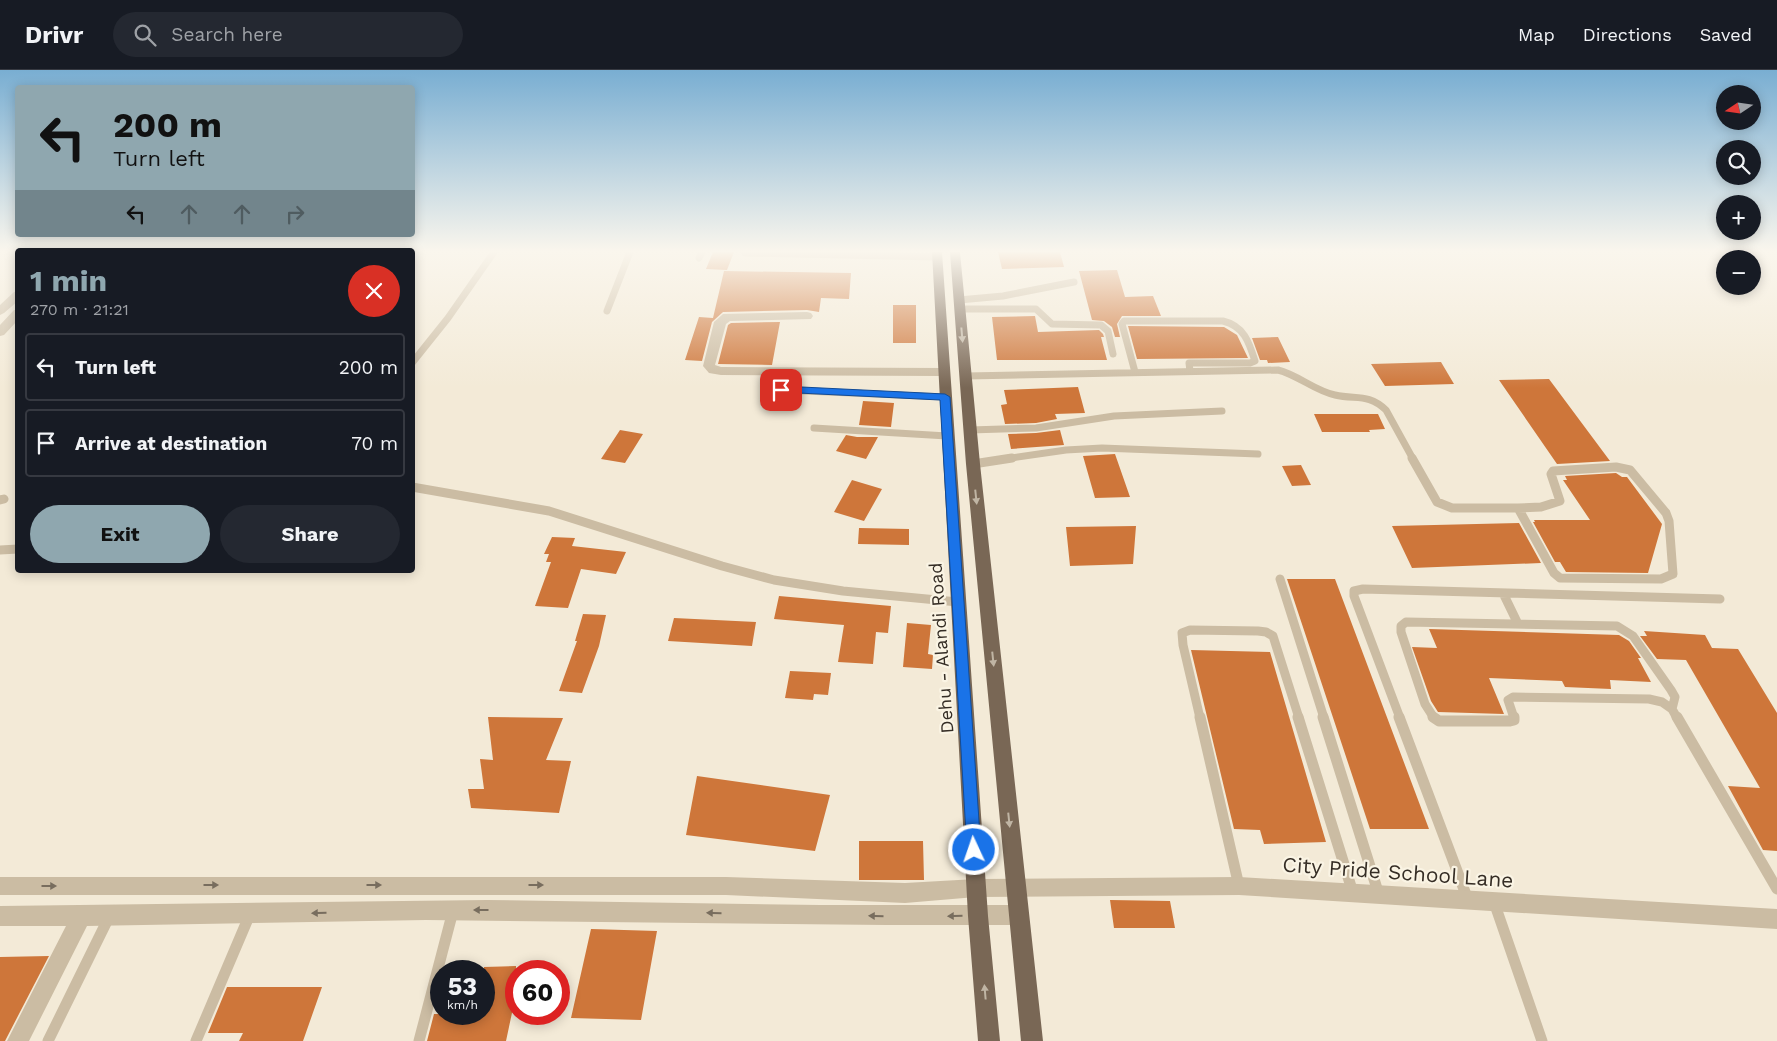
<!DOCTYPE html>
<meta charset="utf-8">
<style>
body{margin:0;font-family:"Work Sans",sans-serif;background:#242831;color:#f1f3f6;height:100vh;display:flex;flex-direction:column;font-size:19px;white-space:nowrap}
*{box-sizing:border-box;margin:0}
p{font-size:16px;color:#9ea1a6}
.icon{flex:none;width:28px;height:28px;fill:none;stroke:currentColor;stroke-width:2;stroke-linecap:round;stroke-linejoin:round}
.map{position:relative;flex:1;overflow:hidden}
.details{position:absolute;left:15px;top:178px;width:400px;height:325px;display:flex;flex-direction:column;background:#171b24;border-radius:5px;box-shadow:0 2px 12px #0003}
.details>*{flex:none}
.top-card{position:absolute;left:15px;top:15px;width:400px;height:152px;border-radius:5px;box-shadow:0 2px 12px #0003;background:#8fa7af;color:#111;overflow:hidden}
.needle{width:32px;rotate:257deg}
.buttons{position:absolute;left:1716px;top:15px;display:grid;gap:10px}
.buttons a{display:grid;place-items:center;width:45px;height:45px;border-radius:50%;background:#171b24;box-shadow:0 2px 12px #0003;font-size:25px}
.speed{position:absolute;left:430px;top:890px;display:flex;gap:10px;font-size:25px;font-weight:700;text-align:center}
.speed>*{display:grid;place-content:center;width:65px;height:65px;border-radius:50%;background:#171b24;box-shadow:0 2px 12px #0003;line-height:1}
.speed small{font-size:12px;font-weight:400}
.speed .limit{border:8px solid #d22;background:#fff;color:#111}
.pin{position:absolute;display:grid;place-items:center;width:42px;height:42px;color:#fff;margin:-21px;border-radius:10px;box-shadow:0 2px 8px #0006}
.me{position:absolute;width:55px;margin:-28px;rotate:357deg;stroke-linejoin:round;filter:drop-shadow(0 0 4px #0008)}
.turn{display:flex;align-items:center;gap:18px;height:105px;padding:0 15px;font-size:22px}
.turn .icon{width:65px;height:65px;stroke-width:2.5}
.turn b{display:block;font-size:35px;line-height:42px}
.lanes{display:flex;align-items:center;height:48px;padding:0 15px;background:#0003;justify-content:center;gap:25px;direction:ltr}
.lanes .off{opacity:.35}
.round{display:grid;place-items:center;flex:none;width:52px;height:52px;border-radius:26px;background:#242831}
.summary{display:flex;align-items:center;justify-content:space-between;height:85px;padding:0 15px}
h1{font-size:30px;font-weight:700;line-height:38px;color:#8fa7af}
.action{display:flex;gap:10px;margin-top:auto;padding:10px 15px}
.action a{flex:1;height:58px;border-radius:30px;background:#8fa7af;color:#111;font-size:20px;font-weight:700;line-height:58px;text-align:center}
.action a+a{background:#242831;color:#f1f3f6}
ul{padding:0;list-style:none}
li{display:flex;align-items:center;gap:15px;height:68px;margin:0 10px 8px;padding:0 5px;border:2px solid #363941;border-radius:5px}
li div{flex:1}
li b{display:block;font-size:19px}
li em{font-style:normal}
header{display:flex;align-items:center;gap:30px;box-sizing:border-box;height:70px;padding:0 25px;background:#171b24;border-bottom:1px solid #363941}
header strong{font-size:24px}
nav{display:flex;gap:28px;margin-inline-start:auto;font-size:18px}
.search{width:350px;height:45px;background:#242831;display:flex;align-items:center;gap:12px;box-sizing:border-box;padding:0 18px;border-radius:28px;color:#9ea1a6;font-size:19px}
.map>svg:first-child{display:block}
.building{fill:#ce763a}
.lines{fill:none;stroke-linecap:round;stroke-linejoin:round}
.lane-far2{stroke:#cbbca3;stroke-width:7}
.lane-far1{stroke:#cbbca3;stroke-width:9}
.lane{stroke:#cbbca3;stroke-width:11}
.street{fill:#cbbca3;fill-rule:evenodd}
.primary{fill:#796755;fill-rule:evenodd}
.oneway{fill:#c0b5a4}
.oneway2{fill:#786d5e}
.route{fill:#1a73e8;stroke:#114b97}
.labels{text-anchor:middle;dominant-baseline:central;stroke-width:4.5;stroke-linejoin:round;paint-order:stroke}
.street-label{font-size:18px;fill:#352d25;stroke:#faf4e4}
.near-street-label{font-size:21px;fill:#352d25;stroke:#faf4e4}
</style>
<header>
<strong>Drivr</strong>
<div class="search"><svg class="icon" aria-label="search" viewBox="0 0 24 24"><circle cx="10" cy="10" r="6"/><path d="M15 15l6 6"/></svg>Search here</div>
<nav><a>Map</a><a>Directions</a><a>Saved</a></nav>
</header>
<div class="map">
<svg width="1777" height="971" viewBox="0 0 1777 971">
<rect width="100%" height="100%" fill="#f3ead7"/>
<!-- building -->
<path class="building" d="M713,182H734L727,200L706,199Z
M998,182H1060L1064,197L1002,199Z
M1117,200L1125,227L1153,226L1161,246H1122L1117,254L1120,267H1115L1112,257L1104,251L1092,250L1079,201Z
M724,201L851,203L849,229L821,228L819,242L807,240L723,242L712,252L702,291L685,290L699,247L713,248Z
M893,235H916V273H893Z
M1035,246L1038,262L1099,260L1103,264L1104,267H1101L1107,290H997L992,247Z
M780,252L772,295L718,294L728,255L731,253Z
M1128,256L1224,257L1237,265L1248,288L1137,289Z
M1278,267L1290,292L1268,293L1267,290H1260L1252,268Z
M1441,292L1454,314L1385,316L1371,294Z
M1549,309L1610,391L1557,394L1499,310Z
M1078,317L1085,343L1055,344L1057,349L1036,353L1005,354L1001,335L1007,334L1004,320Z
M863,331L894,333L891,357L859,355Z
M1314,344H1378L1385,359L1369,360L1370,362H1322Z
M620,360L643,364L625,393L601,389Z
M1060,360L1064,375L1011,379L1008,364L1036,363Z
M846,365L857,367H878L866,389L836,381Z
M1115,384L1130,427L1095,428L1083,386Z
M1301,395L1311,415L1292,416L1282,396Z
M1616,403L1622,407H1627L1662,454L1648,503L1566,502L1560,492H1555L1533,452H1535L1534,450H1590L1563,410H1567L1565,406Z
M852,410L882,419L864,451L834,442Z
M1519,453L1541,493L1412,498L1392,456Z
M1136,456L1133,494L1070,496L1066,457Z
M859,458L909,459V475L858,474Z
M552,467L575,468L572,476L626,482L616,504L581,499L568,538L535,536L551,492H546L549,484H544Z
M1287,509H1335L1429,759H1370Z
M779,526L891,536L888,563L876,562L873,594L838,592L844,555L774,549Z
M583,544L606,545L599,576L582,623L559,621L577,571H575Z
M674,548L756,552L752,576L668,571Z
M907,553L931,555L928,584L933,585L932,599L903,597Z
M1429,559L1619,565L1629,571L1641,588H1638L1651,612L1610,610L1611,619L1565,617L1562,611L1489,608L1504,644L1438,642L1431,631L1412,577L1437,578Z
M1644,561L1705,565L1712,578L1738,579L1777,643V781L1763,780L1728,716L1760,718L1686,590L1657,589L1640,566H1647Z
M1191,580L1270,582L1326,772L1264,774L1260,760L1234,759Z
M790,601L831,603L828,625L814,624L813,630L785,628Z
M488,647L563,648L546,690L571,691L559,743L471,738L468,719H484L480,689L493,690Z
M697,706L830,725L815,781L686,765Z
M859,771H923L924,810H859Z
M1110,830L1170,831L1175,858H1114Z
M591,859L657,861L641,950L571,948Z
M49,886L5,971H0V887Z
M516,896V924L506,971H427L434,944H484V897Z
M227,917H322L303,971H239L243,963H208Z"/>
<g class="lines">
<!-- lane-far2 -->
<path class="lane-far2" d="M745,183L937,187
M699,188L702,182
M959,230L1003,226L1074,212
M960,239H1036L1052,254L1101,255L1108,261L1113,284
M607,241L630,182
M412,293L448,248L494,182
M1135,302L1122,254L1124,251H1223C1244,256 1249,272 1255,291L1250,293H1189L1190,301
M966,306L1278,300C1298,305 1315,321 1335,325C1356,330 1368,323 1386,340L1413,389
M781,320L945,327
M814,358L947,366
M970,360L1036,358L1114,346L1222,341
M1004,389L1066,380L1102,378L1258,384"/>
<!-- lane-far1 -->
<path class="lane-far1" d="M1412,388L1437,432L1452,438H1518
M973,394L1012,388
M1616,397L1630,400L1666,443L1669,451L1673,504L1661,509L1560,508L1554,503L1518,438L1541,437L1560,431L1551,404L1553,401Z
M412,417L549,441L722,496L774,510L843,521L958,532
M0,430L4,429
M0,480L18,479
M1280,509L1324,648
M1503,523L1518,554
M1672,639L1677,648
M1200,648L1183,575L1182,563L1190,560L1258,561L1266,562L1273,566L1299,648
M1400,648L1354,526V521L1363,519L1720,529
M1434,648L1425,634L1401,562V556L1406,552L1617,556L1633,566L1671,620L1675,627L1672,639
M1514,648L1508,630L1513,627L1649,629L1662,632L1672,639"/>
<!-- lane -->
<path class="lane" d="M1200,647L1239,816
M1298,647L1353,823
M1323,647L1379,825
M1399,647L1468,830
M1433,647L1439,651H1510L1514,650V647
M1677,647L1777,819
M1494,832L1542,971
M48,971L109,847
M196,971L250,844
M419,971L453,841"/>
<!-- street -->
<path class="street" d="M18,221V231L4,243L0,245V235L14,222Z
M14,240H18V250L4,265L0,266V255Z
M807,242L811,243L813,246L811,249L730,251L726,254L715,295L721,297L944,298L950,302L944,306L721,305L709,303L703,296L714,252L723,244Z
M0,807H726L905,813L976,809L1239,807L1777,839V859L1239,825L976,827L905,833L726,825H0Z
M487,830L820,835H1019L1026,838L1029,845L1026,852L1019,855H886L426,850L87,856L29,971H7L66,856H0V836Z"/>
<!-- primary -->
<path class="primary" d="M932,182H942L988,846L1000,971H978L968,846Z
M950,182H960L980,394L1043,971H1021L966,394Z"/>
</g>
<!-- one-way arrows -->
<defs><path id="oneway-solid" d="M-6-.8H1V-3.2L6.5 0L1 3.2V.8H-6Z" transform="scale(1.25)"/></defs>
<g class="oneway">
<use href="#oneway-solid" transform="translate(962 265) rotate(85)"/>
<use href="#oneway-solid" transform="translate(976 427) rotate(84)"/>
<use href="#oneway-solid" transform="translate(993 589) rotate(84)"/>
<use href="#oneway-solid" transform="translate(1009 750) rotate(84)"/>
<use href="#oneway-solid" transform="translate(985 922) rotate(-95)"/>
</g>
<g class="oneway2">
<use href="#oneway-solid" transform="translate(211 815)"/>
<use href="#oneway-solid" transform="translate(374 815)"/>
<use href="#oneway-solid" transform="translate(536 815)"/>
<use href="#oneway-solid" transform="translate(49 816)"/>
<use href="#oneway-solid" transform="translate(481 840) rotate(180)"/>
<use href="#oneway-solid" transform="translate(319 843) rotate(179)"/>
<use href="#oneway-solid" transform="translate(714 843) rotate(-179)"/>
<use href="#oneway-solid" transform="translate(876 846) rotate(-179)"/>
<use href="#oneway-solid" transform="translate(955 846) rotate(179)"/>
</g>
<!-- sky -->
<linearGradient id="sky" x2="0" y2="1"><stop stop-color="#79aed2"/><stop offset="0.57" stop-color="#faf6ed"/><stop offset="1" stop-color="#faf6ed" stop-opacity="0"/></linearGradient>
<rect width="1777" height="318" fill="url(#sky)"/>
<!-- route -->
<path class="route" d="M781,316L945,324L950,327L981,780L979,785L974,787L969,785L967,780L940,330L778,322L776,320Z"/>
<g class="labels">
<!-- street labels -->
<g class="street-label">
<text transform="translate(941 578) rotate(-94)">Dehu - Alandi Road</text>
</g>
<!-- near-street labels -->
<g class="near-street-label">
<text transform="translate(1398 802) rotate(4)">City Pride School Lane</text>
</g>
</g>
</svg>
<div class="buttons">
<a><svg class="needle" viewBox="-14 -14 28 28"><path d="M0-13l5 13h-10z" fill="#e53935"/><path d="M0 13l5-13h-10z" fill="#9ea1a6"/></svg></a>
<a><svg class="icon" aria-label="search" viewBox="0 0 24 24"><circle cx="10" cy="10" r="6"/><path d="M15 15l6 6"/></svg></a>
<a>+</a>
<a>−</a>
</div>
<div class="speed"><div>53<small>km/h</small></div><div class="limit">60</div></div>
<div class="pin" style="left:781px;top:320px;background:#d93025"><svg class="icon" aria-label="arrive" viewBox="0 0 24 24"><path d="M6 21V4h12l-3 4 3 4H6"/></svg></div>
<svg class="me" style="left:974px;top:780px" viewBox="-20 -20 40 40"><circle r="17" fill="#1a73e8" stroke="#fff" stroke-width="3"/><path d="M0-11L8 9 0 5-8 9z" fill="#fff"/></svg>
<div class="top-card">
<div class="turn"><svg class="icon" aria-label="left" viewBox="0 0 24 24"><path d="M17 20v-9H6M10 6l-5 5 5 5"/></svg><div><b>200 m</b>Turn left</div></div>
<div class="lanes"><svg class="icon" aria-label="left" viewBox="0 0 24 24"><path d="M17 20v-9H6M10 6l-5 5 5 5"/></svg><svg class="icon off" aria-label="ahead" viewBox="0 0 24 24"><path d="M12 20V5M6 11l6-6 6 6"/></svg><svg class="icon off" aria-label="ahead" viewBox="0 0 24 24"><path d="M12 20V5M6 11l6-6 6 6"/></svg><svg class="icon off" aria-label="right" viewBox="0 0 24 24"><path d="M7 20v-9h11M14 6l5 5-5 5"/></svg></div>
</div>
<section class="details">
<div class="summary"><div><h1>1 min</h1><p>270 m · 21:21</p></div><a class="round" style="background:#d93025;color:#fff"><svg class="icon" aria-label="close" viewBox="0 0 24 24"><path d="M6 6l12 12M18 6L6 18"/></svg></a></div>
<ul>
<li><svg class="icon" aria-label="left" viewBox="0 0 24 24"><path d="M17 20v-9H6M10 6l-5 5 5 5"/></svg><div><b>Turn left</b></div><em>200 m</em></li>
<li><svg class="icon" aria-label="arrive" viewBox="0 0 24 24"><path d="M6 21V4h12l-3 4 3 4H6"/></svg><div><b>Arrive at destination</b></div><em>70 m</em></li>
</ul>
<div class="action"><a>Exit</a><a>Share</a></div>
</section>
</div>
